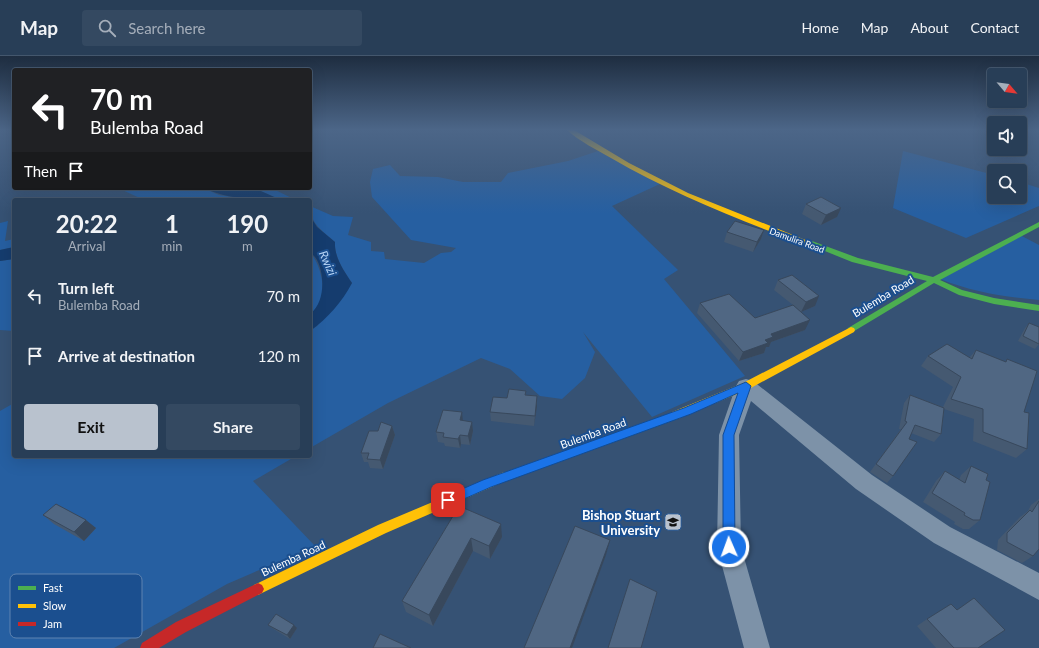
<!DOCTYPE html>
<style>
body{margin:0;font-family:Lato,sans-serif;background:#344961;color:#f1f3f6;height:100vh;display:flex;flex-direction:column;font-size:15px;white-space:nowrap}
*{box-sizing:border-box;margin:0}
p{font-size:13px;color:#a5aeba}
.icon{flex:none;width:22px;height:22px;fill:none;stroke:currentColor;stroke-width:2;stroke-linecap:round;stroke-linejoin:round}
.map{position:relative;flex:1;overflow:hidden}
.panel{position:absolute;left:12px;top:142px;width:300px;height:260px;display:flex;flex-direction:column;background:#283e57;border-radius:4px;box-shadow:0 4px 16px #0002,0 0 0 1px #44576d}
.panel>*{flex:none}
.top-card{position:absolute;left:12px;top:12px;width:300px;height:122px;border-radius:4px;box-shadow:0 4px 16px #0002,0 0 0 1px #44576d;background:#202124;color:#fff;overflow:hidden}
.needle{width:26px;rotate:119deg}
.controls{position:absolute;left:987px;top:12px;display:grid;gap:8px}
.controls a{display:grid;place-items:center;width:40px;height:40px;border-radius:4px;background:#283e57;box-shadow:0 4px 16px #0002,0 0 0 1px #44576d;font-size:20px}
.pin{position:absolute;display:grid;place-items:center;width:34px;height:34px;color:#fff;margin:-17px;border-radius:8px;box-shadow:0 2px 6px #0006}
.me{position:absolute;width:44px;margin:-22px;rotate:358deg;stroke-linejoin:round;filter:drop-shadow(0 0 3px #0008)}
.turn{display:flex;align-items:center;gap:14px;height:84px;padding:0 12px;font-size:18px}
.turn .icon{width:52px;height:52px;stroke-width:2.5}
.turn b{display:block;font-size:28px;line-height:34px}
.then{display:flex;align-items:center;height:38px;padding:0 12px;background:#0003;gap:8px;font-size:15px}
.eta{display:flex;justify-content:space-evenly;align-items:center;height:68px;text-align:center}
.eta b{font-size:24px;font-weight:700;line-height:28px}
.button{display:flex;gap:8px;margin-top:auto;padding:8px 12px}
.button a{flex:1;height:46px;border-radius:4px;background:#b9c2ce;color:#111;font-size:16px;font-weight:700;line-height:46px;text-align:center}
.button a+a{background:#344961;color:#f1f3f6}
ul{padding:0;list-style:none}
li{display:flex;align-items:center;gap:12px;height:60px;padding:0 12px}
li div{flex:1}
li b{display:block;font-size:15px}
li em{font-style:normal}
header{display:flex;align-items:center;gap:24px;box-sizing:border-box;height:56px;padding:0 20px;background:#283e57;border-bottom:1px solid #44576d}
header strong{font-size:19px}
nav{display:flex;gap:22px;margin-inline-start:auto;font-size:14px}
.search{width:280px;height:36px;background:#344961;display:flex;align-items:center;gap:10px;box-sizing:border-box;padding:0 14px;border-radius:4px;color:#a5aeba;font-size:15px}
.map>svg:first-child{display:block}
.green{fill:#265fa1}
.water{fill:#153c6e}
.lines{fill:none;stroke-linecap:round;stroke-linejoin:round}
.street{fill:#7d92a8;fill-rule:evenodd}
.fast{fill:#4caf50;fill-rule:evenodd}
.slow{fill:#ffc107;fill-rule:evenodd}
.jam{fill:#c62828;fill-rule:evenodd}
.wall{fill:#455971}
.shaded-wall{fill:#38485c}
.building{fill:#506783;stroke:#38485c}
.route{fill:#1a73e8;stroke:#114b97}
.labels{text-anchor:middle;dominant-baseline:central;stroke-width:4;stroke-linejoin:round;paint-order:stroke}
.far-street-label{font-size:9px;fill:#fff;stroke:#1b4f8f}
.street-label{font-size:11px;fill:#fff;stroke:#1b4f8f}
.water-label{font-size:12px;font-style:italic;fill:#b5d3f5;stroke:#1b4f8f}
.near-poi-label{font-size:13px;font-weight:bold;fill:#fff;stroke:#1b4f8f;text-anchor:end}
.key{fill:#1b4f8f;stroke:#5f84b1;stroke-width:1}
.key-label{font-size:11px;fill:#fff}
</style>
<header>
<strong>Map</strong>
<div class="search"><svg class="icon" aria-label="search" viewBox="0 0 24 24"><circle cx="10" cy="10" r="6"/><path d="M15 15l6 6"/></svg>Search here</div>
<nav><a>Home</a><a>Map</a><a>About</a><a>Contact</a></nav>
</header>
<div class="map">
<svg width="1039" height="592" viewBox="0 0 1039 592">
<rect width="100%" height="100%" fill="#365274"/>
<!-- green -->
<path class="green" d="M598,95L662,127L612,150L678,214L664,223L745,320L652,361L583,276L595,296L585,322L562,343L540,340L510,313L481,302L388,347L310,392V275L317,270L352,227C344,215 334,201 335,186C323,175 310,168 310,150L333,160L353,161L348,179L371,186V195L384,196L385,203L424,207L441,197L451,196L456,192L411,184L372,141L370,126L373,113L390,109L400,120L438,121L463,126H501L508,117L568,105Z
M903,95L994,119V141H1020V126L1039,132V150L966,182L893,152Z
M118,132H203L219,139L250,144H144Z
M254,132H271L296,144H281Z
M8,165L5,185L14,183V191L0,194V167Z
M1018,178L1039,189V244C1004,241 973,236 940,223Z
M310,196C323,212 330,244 310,258Z
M14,203V275L0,274V205Z
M14,347V400H296L253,425L315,490L227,528L114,592H0V355Z"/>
<!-- water -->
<path class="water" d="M203,132H254L281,144C254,144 228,143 203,132Z
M310,160L317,171L335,186C334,201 344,215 352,227C342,246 328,262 310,275V258C325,247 325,219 317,204C315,200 311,198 310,194C309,183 310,171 310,160Z
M14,191V203L0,205V194Z"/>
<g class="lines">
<!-- street -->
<path class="street" d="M746,323L753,325L872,419L950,471L1039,517V544L934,487L856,433L751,345L739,379L741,491L770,592H744L717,491L719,379L736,330L739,325Z"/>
<!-- fast -->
<path class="fast" d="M1039,166V171L940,224L962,234L994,242L1039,249V255L994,248L959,239L934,227L851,277L848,276L847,274L848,272L927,225L852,206L805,187L809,185H812L858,202L933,221Z
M676,355L680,356L681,359L680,362L504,426L500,424L499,421L500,418Z"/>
<!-- slow -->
<path class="slow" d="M567,74H574L629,107L688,137L813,187L809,189H806C739,164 673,138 611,102C597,94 579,85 567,74Z
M851,271L854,272L855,274L854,276L749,333L680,362L676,363L672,362L671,359L672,356L743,327Z
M504,416L508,418L509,421L508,424L386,477L262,537L258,539L254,537L252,533L254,529L378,469Z"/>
<!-- jam -->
<path class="jam" d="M258,527L262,529L264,533L262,537L186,576L159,592H140L142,587L176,566Z"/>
</g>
<!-- wall -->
<path class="wall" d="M806,148L837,161L821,169L802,158Z
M764,174L761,183L753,196L724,186L727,176Z
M778,224L815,250L801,256L805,274L771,286L769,291H766L764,297L739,305L697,257L700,247L755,262L793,249L774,234Z
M1029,267L1039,271V288L1035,293L1018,285L1025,272Z
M976,294L1005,306L1007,303L1024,356L1027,393L1016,402L973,385L974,363L944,353L941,378L934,386L911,377L893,420L887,427L870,416L901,373H899L904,347L910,339L943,351L953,331L921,310L928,300L969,302Z
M526,335V339L537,340V350L534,370L491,365L490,356L507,342Z
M463,365L473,375L470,389L461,388L460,392L445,390L444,387L438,386L436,376Z
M392,370L395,379L383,413L370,412L368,406H364L361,397L378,375Z
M971,410L986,424L980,464L969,473H963L954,468L955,466L923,446L936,425L945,415L959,424L961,419Z
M1039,443V493L1033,500L1022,507L997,494L998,484L1020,461L1028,455L1031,449Z
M459,450L502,481L490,503L473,495L433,570L406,556L402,545Z
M43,459L96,472L84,485L54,468Z
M957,554L978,592H936L917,570L927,563Z
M268,569L297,572L290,583L272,572Z"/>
<!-- shaded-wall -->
<path class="shaded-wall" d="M841,152L837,161L821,169L826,159Z
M764,174L761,183L753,196L757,186Z
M819,240L815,250L801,256L806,246Z
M810,264L805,274L771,286L769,291H766L764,297L739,305L743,296L765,284L771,278Z
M537,340V350L534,370Z
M462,356L463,366L460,364Z
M472,366L473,375L470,389L468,380Z
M392,370L395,379L383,413L380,404Z
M460,379L461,388L460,392L458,383Z
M86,464L96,472L84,485L74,476Z
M501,468L502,481L490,503L489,490Z
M471,482L473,495L433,570L429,559Z
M610,484L606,499L572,592H570Z
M294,569L297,572L290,583L287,579Z"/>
<!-- building -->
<path class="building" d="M821,141L841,152L826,159L806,148Z
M735,165L764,174L757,186L727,176Z
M792,219L819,240L806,246L778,224Z
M729,238L755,262L793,249L810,264L771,278L773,281L765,284L768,287L743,296L700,247Z
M1029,267L1039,271V288L1023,280Z
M947,288L972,303L976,294L1006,306L1007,303L1037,315L1024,356L1029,357L1027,393L983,376V353L951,343L961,321L928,300Z
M509,333L526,335L525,339L537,340L535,360L490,356L493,341L507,342Z
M910,339L944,352L941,378L915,369L909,383L917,386L893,420L876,408L907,366L905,365Z
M443,354L462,356L460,364L472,366L468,380L460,379L458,383L443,381L444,377L436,376Z
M381,366L392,370L380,404L367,403L369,397H361L369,375H378Z
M971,410L988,418L986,424L990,426L980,464H973L964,459L965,457L932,437L945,415L965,427Z
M1039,445V493L1033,500L1007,486V477L1030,454L1032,456Z
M56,448L86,464L74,476L43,459Z
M459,450L501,468L489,490L471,482L429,559L402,545Z
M575,470L610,484L570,592H524Z
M630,523L657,536L641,592H608Z
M974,542L1005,574L978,592H954L927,563L951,548L957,554Z
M276,558L294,569L287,579L268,569Z
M380,578L411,592H373Z"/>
<!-- sky -->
<linearGradient id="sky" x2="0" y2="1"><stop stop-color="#1e2d40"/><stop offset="0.47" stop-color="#4c6688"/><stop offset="1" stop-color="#4c6688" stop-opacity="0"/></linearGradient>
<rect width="1039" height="157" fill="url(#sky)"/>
<!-- route -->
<path class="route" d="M746,326L751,330L734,379L735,491L733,495L729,497L724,495L723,491V379L738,337L691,358L491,431L448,450L444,448L442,444L444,441L483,424L684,352Z"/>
<!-- icons -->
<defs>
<symbol id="university-square" viewBox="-11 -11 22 22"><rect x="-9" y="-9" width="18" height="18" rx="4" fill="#b9c2ce" stroke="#1b4f8f"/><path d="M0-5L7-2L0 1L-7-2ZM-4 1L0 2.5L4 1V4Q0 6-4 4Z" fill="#111"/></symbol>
</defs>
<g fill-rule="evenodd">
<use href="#university-square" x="663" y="456" width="20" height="20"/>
</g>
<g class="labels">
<!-- far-street labels -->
<g class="far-street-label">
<text transform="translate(797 184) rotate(20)">Damulira Road</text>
</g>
<!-- street labels -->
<g class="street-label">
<text transform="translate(883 240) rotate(-31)">Bulemba Road</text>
<text transform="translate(593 377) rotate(-20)">Bulemba Road</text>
<text transform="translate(293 502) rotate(-25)">Bulemba Road</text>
</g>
<!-- water labels -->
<g class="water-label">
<text transform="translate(328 207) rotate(66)">Rwizi</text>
</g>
<!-- near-poi labels -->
<g class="near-poi-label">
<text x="660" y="459">Bishop Stuart<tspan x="660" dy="15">University</tspan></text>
</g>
</g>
<!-- legend -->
<rect x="10" y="518" width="132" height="64" rx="6" class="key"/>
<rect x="18" y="530" width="18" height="4" fill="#4caf50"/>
<rect x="18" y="548" width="18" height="4" fill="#ffc107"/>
<rect x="18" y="566" width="18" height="4" fill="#c62828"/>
<g class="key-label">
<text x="43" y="536">Fast</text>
<text x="43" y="554">Slow</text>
<text x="43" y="572">Jam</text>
</g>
</svg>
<div class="controls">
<a><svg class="needle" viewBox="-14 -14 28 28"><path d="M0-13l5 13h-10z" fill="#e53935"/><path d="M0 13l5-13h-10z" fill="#a5aeba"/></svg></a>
<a><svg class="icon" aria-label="sound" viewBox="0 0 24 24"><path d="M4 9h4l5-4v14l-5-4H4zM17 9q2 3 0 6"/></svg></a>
<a><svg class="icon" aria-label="search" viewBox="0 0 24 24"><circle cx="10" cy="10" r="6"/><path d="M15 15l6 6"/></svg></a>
</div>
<div class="pin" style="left:448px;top:444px;background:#d93025"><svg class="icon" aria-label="arrive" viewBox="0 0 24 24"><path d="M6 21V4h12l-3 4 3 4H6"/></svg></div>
<svg class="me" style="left:729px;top:491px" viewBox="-20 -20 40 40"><circle r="17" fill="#1a73e8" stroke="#fff" stroke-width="3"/><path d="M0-11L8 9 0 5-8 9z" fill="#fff"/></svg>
<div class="top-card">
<div class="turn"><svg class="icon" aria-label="left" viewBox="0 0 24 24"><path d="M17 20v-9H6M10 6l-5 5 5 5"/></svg><div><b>70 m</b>Bulemba Road</div></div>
<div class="then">Then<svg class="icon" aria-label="arrive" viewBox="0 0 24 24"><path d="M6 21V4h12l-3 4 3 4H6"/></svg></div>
</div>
<section class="panel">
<div class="eta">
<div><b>20:22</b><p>Arrival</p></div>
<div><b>1</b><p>min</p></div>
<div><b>190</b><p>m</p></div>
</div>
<ul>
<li><svg class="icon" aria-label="left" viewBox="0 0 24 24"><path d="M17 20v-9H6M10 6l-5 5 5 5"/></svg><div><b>Turn left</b><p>Bulemba Road</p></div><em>70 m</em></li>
<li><svg class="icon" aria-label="arrive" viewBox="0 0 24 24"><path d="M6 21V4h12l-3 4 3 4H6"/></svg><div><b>Arrive at destination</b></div><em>120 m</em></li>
</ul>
<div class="button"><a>Exit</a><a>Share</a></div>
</section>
</div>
